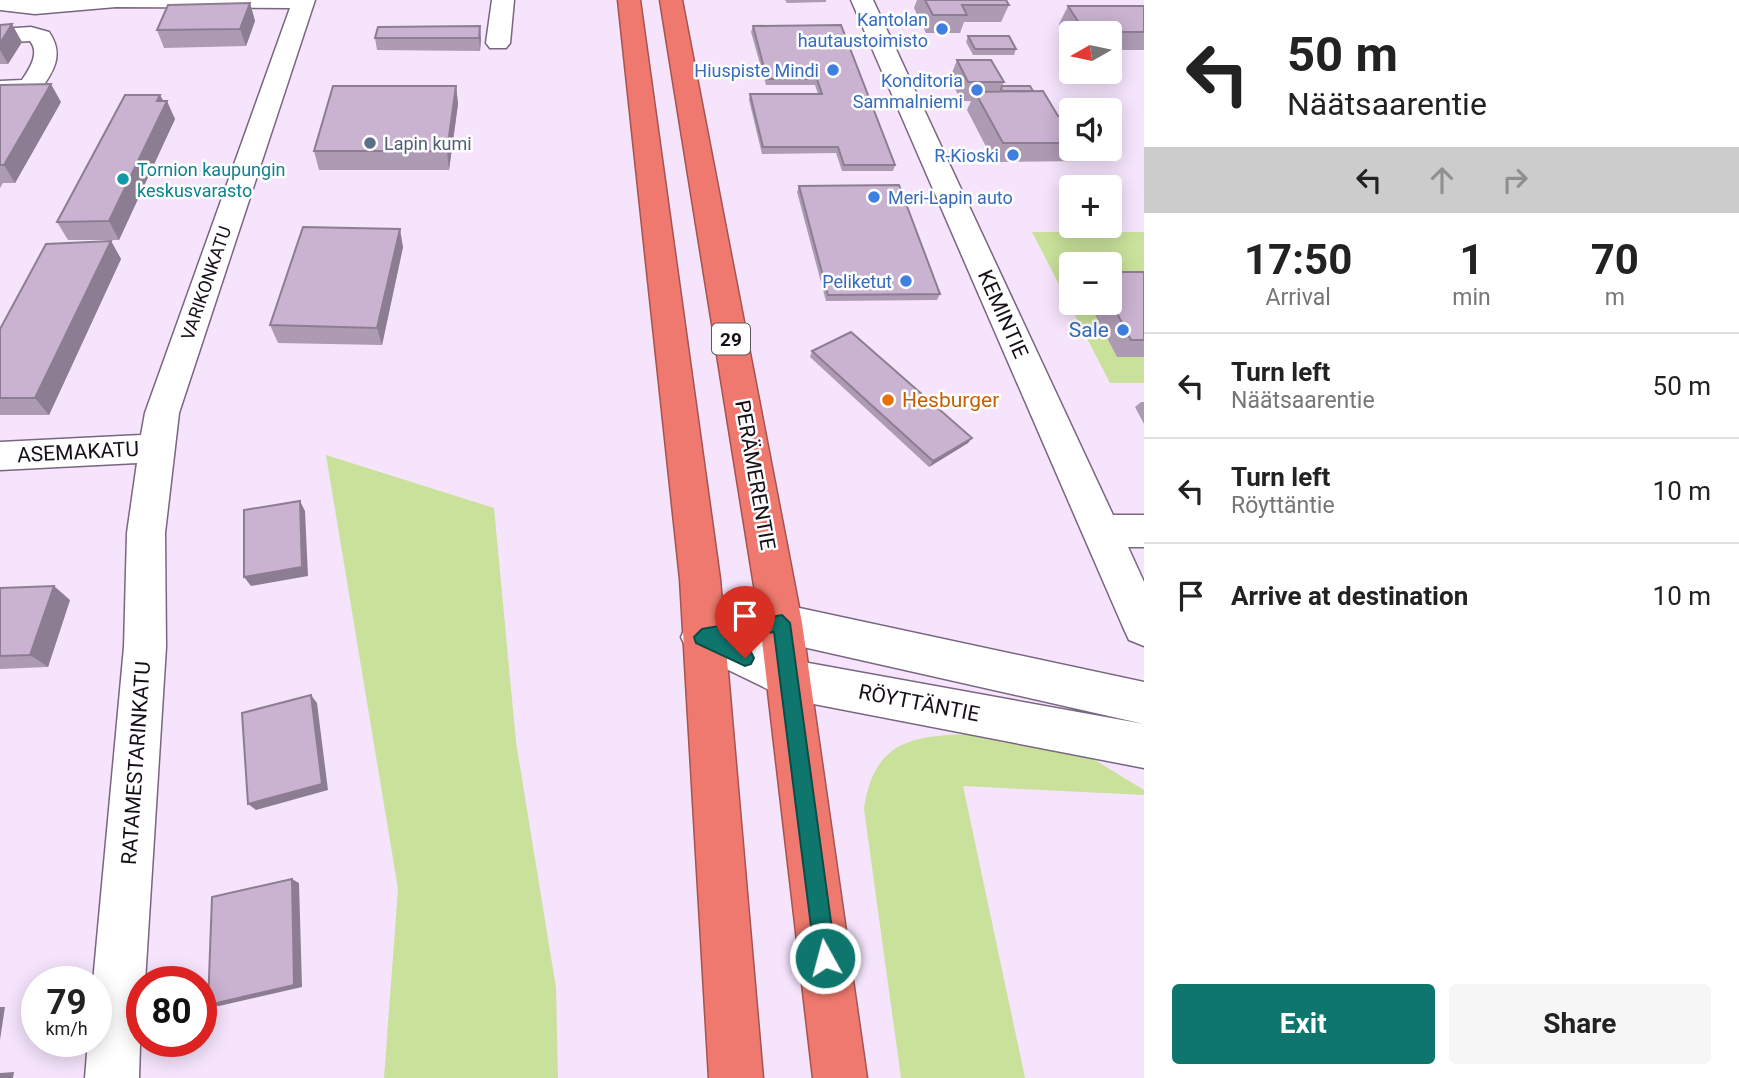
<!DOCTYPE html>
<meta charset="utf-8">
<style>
body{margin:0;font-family:Roboto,sans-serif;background:#f6f6f6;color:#222;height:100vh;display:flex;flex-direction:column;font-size:26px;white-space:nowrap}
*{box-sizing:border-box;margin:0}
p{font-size:23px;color:#767676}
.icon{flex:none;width:38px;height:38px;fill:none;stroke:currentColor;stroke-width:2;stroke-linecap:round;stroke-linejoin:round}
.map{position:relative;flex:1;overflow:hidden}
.sheet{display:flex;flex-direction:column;background:#fff;width:595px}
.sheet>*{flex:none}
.banner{background:#fff;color:#222;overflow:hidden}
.needle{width:46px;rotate:261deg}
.controls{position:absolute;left:1059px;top:21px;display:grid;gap:14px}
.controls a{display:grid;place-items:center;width:63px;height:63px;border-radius:7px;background:#fff;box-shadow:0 4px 18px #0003;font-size:35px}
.speed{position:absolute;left:21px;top:966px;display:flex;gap:14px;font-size:35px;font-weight:700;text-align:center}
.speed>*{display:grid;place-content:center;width:91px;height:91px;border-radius:50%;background:#fff;box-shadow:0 4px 18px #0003;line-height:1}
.speed small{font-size:18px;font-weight:400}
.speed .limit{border:10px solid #d22;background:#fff;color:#111}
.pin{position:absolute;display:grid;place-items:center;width:60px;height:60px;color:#fff;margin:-72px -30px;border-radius:50% 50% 50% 0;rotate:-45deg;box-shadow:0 0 7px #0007}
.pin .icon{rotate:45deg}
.me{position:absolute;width:77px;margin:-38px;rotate:353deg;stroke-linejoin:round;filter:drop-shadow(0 0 5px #0008)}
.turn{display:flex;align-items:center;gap:24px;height:147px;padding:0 28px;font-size:32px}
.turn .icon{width:91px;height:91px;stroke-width:2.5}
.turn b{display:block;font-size:49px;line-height:60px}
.lanes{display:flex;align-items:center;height:66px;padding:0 28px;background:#0003;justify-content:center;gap:35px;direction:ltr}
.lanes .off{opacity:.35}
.eta{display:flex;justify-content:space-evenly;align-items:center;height:119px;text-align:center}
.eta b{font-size:42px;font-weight:700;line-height:49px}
.cta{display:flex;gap:14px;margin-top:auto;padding:14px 28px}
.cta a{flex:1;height:80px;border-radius:7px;background:#0f766e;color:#fff;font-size:28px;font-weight:700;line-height:80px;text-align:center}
.cta a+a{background:#f6f6f6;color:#222}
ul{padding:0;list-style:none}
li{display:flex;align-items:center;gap:21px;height:105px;padding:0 28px;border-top:2px solid #e0e0e0}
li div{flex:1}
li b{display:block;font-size:26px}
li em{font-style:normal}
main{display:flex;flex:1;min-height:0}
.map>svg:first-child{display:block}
.green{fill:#c9e19a;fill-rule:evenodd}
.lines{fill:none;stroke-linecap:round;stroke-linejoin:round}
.minor-casing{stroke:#796680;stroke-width:3}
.highway-casing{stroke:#a35451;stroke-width:3}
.minor{fill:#fff;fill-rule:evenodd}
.highway{fill:#ef796e;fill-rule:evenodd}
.wall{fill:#ad9ab3}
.shaded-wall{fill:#8d7d92}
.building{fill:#c9b3d0;stroke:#8d7d92;stroke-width:2}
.route{fill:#0f766e;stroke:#0a4d48;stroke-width:2}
.shop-dot{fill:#3f7fe0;stroke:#fff;stroke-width:2.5}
.service-dot{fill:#5c6f8a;stroke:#fff;stroke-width:2.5}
.culture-dot{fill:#0f9aa8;stroke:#fff;stroke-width:2.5}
.food-dot{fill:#e8710a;stroke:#fff;stroke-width:2.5}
.labels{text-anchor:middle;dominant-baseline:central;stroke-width:5;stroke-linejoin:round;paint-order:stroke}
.far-shop-label{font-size:18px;fill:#366cbe;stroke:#fff;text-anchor:end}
.far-service-label{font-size:18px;fill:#4e5e75;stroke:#fff;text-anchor:start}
.far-culture-label{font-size:18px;fill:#0d838f;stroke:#fff;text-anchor:start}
.far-street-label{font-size:18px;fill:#17101a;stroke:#fff}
.shield{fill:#fff;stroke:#5d585f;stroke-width:2}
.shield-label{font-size:19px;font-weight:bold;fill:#17101a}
.street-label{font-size:21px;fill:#17101a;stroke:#fff}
.shop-label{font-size:21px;fill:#366cbe;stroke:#fff;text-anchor:end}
.food-label{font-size:21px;fill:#c56008;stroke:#fff;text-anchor:start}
</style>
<main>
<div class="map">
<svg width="1144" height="1078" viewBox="0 0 1144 1078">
<rect width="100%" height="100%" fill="#f5e4fc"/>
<!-- green -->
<path class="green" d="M1032,232H1144V383H1110ZM1071,264H1110V303H1071Z
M326,455L494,508L516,742L556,988L558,1078H384L398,889Z
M979,734L1085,754L1144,790V795L963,786L1025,1078H901L864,809C874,737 917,735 979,734Z"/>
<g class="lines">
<defs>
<path id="minor" d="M0,0H315L179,413L165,533L166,647L145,982H142L139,1078H85L88,1041H96V982H93L124,647L127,533L137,463L0,470V442L141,435L145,413L290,8L116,7L35,14L0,10Z
M492,0H514L510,43L506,48H490L486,43Z
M851,0H873L1113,515H1144V547H1128L1144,582V646L1129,640L1123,627Z
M31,27L49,32C65,55 53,72 39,92L0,95V81L22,80C30,68 40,53 30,41L0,43V29Z
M781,604L1144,682V724L781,642L762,645L792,660L1144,724V768L788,699L687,650L681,637L687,624L702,618Z"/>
<path id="highway" d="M618,0H640L720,579L763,1078H709L680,579Z
M660,0H682L802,623L867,1078H813L760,623Z"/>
</defs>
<!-- minor casing -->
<use href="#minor" class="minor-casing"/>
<!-- highway casing -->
<use href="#highway" class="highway-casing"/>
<!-- minor -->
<use href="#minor" class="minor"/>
<!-- highway -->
<use href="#highway" class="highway"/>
</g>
<!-- wall -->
<path class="wall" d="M785,0H826V2L787,3Z
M917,0H1006L1009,5L1001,22H964L960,33H926L914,8Z
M250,3L255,21L246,46L164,48L157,30Z
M1068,6H1144V50H1110V33H1071V43L1059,24Z
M0,25L22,42L8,64H0Z
M841,25L895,165L893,171H842L836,153L762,154L749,100L750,94H818L815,85H766L751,32L753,26Z
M378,27L481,39L480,51L377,50L375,38Z
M968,36L1016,49L1014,55H973L966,42Z
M957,60L1004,82L1002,86L1033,91L1058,116H1071V149H1093L1086,161L994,162L967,110L971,101H961L950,78Z
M0,85L61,102L15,183H3L0,188Z
M456,86L458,104L449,170H319L314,151Z
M160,95L175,119L119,240H68L57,222Z
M799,186L940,294L937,300L826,301L797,192Z
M111,241L121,259L49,415H0V329Z
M403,247L382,345L278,343L270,325Z
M1110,272H1144V357H1117L1089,303H1110Z
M812,351L972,438L968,443L929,467L810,357Z
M1141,402H1144V424L1135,407Z
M0,588L70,600L48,667L0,669Z"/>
<!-- shaded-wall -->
<path class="shaded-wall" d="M250,3L255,21L246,46L240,29Z
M12,24L22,42L8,64L0,50V43Z
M480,26L481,39L480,51L479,38Z
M51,84L61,102L15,183L4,165Z
M456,86L458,104L449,170L447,151Z
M160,95L165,106L167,101L175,119L119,240L109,221Z
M400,229L403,247L382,345L377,328Z
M111,241L121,259L49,415L35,398Z
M972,438L968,443L929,467L933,461Z
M300,501L305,511L308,576L251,586L244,577Z
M54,586L70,600L48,667L30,655Z
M311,695L317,703L328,790L256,810L248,804Z
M292,879L299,883L302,987L219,1006L208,1005Z
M0,1007H5L0,1040Z
M14,1072L13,1078H0V1073Z"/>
<!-- building -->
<path class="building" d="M925,0H1006L1009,5H962L967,15H933Z
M250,3L240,29L157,30L168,5Z
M1068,6H1144V32H1085Z
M12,24L0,43V25Z
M841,25L895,165H844L838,147H763L750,94H822L817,79H767L753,26Z
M480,26L479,38H375L378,27Z
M968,36H1009L1016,49H975Z
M957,60H991L1004,82H968Z
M51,84L4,165H0V85Z
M333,86H456L447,151H314Z
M1002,86H1030L1033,91H1002L1001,89Z
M1043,91L1058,116H1071V143H1003L975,92Z
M125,95H160L157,101H167L109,221L57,222Z
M899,185L940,294L828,295L799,186Z
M303,227L400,229L377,328L270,325Z
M111,241L35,398H0V329L46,244Z
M1110,272H1144V340H1131L1110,300Z
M851,332L972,438L933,461L812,351Z
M300,501L302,567L244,577V510Z
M54,586L30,655L0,656V588Z
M311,695L322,784L248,804L242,713Z
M292,879L294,985L208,1005L212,897Z"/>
<!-- route -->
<path class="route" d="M782,615L790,623L836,958L833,965L825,968L818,965L815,958L774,632L727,640L751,652L754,658L751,664L745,666L696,643L694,637L702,629Z"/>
<!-- markers -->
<g class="shop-dot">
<circle cx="942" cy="29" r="7"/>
<circle cx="833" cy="70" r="7"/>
<circle cx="977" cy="90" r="7"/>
<circle cx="1013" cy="155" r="7"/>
<circle cx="874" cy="197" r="7"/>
<circle cx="906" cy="281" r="7"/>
<circle cx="1123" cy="330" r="7"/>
</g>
<circle class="service-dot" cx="370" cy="143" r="7"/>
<circle class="culture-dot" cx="123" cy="179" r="7"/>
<circle class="food-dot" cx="888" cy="400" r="7"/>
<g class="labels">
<!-- far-shop labels -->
<g class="far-shop-label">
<text x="928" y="19">Kantolan<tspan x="928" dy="21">hautaustoimisto</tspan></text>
<text x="819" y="70">Hiuspiste Mindi</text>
<text x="963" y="80">Konditoria<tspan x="963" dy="21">Sammalniemi</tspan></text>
<text x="999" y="155">R-Kioski</text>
<text x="888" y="197" text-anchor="start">Meri-Lapin auto</text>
<text x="892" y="281">Peliketut</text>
</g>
<!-- far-service labels -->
<g class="far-service-label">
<text x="384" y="143">Lapin kumi</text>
</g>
<!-- far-culture labels -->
<g class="far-culture-label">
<text x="137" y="169">Tornion kaupungin<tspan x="137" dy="21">keskusvarasto</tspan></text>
</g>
<!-- far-street labels -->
<g class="far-street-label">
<text transform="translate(206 283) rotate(-71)">VARIKONKATU</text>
</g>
<!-- shield labels -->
<rect class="shield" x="712" y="323.5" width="38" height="31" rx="5"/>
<g class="shield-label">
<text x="731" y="339">29</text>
</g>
<!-- street labels -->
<g class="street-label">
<text transform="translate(1003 314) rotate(66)">KEMINTIE</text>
<text transform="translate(78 452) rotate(-3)">ASEMAKATU</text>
<text transform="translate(755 475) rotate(80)">PERÄMERENTIE</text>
<text transform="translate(919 703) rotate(11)">RÖYTTÄNTIE</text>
<text transform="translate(136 763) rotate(-86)">RATAMESTARINKATU</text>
</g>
<!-- shop labels -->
<g class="shop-label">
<text x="1109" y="330">Sale</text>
</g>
<!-- food labels -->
<g class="food-label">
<text x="902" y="400">Hesburger</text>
</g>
</g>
</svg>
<div class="controls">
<a><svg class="needle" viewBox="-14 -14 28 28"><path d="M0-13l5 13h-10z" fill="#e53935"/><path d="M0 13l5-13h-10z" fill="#767676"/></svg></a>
<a><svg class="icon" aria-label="sound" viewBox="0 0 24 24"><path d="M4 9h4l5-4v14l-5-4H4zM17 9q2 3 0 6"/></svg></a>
<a>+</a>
<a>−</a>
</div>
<div class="speed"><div>79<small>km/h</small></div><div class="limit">80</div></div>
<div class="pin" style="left:745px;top:658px;background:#d93025"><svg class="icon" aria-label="arrive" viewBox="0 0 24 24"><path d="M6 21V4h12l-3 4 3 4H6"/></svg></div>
<svg class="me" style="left:825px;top:958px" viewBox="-20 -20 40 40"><circle r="17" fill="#0f766e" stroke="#fff" stroke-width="3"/><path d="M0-11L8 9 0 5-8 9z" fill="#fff"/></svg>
</div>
<section class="sheet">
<div class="banner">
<div class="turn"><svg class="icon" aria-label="left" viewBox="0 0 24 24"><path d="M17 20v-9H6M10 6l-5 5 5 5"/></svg><div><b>50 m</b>Näätsaarentie</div></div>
<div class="lanes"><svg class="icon" aria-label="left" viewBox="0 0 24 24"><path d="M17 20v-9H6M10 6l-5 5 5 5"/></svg><svg class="icon off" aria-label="ahead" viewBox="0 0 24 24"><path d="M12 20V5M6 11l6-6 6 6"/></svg><svg class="icon off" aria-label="right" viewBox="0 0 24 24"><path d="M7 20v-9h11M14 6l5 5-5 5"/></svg></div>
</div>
<div class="eta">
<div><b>17:50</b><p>Arrival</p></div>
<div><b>1</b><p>min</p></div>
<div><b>70</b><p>m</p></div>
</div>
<ul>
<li><svg class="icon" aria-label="left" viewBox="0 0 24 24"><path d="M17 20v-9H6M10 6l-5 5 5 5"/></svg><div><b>Turn left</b><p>Näätsaarentie</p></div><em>50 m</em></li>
<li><svg class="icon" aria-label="left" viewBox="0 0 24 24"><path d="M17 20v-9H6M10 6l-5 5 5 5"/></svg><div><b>Turn left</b><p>Röyttäntie</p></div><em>10 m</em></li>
<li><svg class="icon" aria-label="arrive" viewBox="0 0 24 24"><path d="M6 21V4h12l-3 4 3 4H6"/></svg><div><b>Arrive at destination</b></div><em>10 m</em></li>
</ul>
<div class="cta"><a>Exit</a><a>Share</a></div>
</section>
</main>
